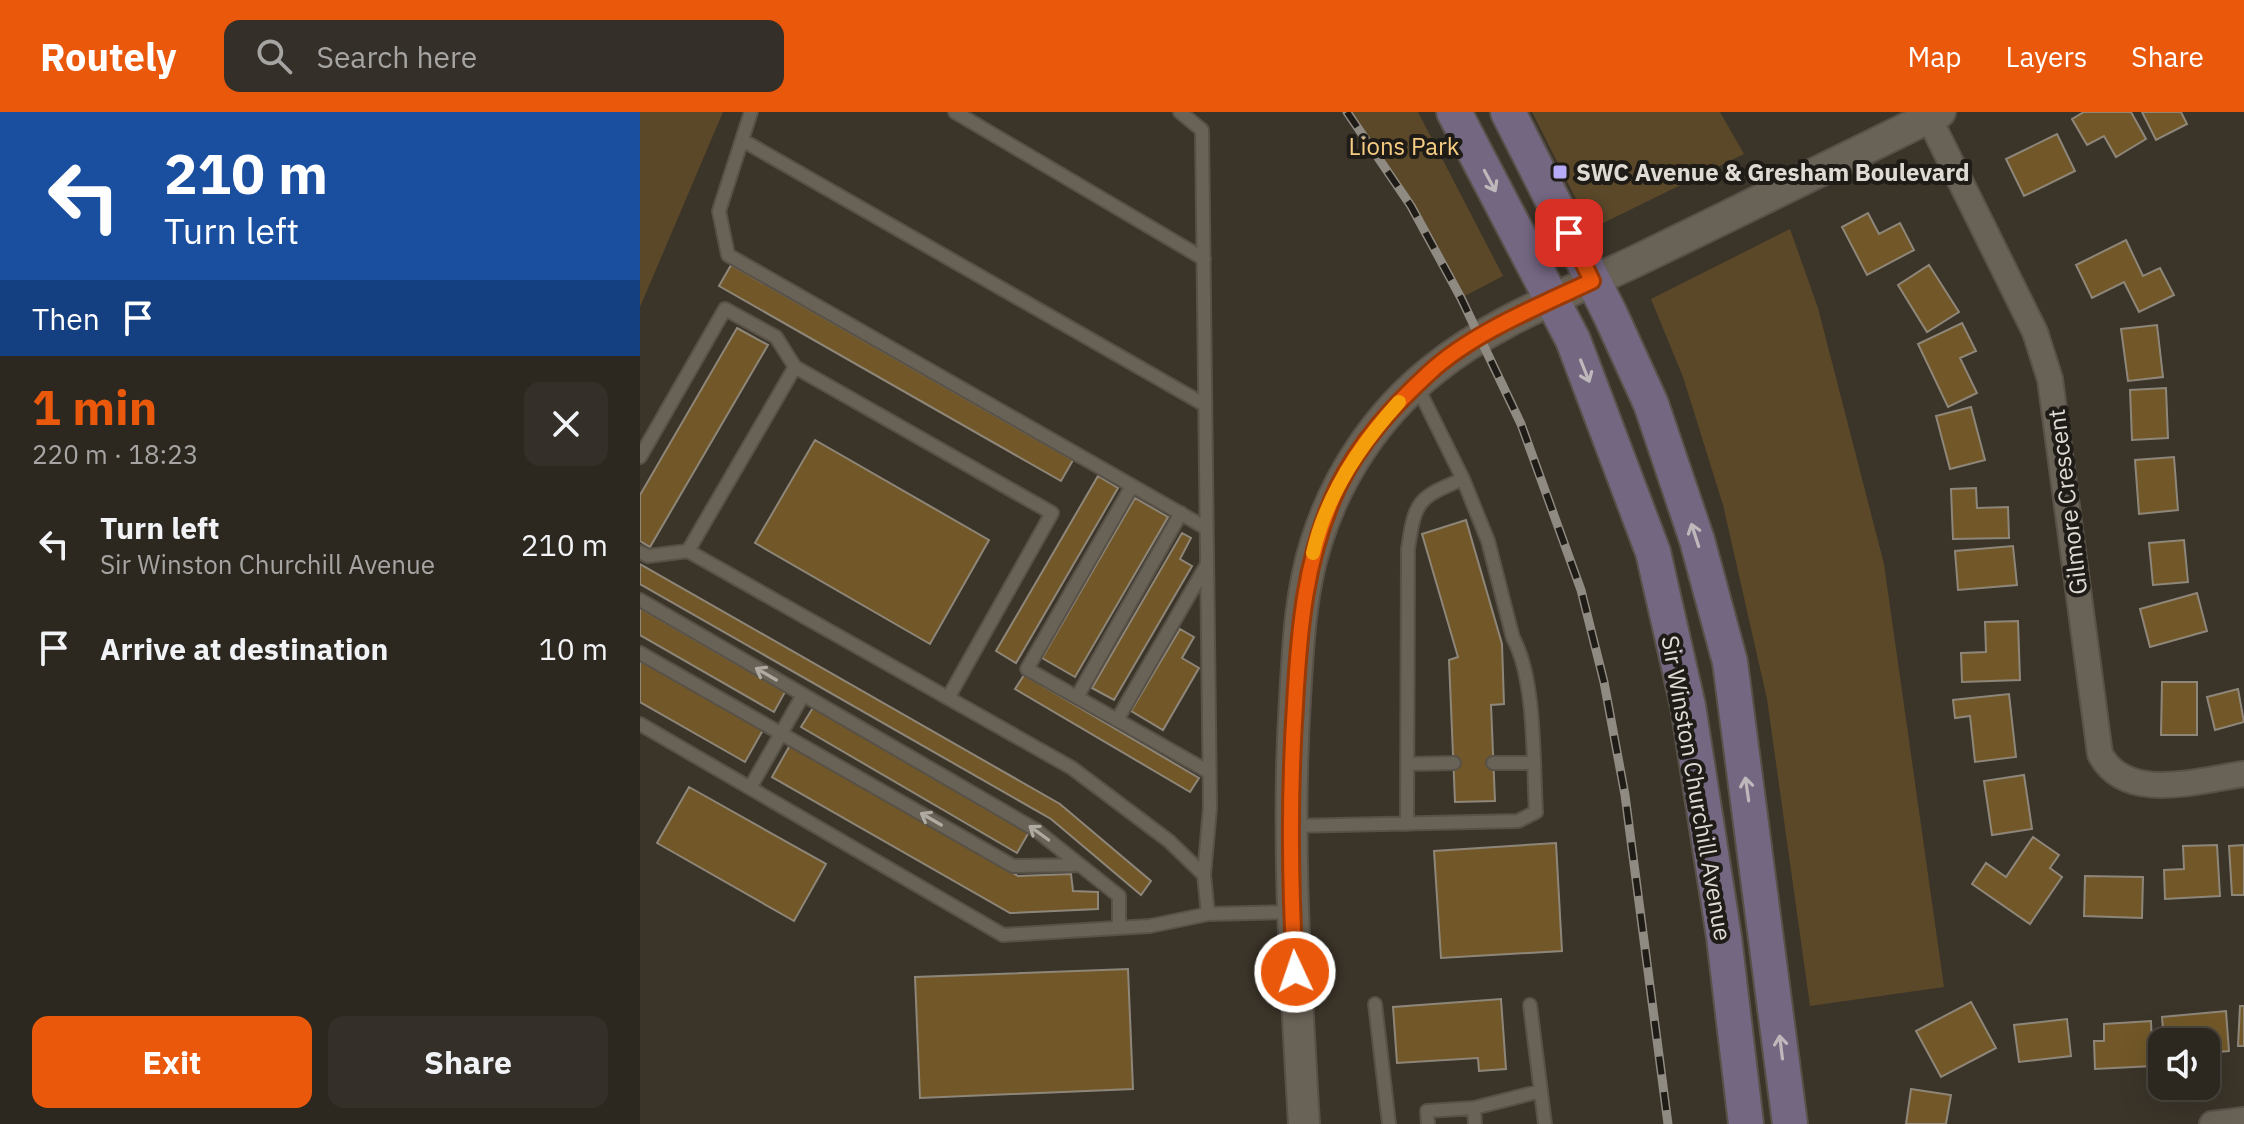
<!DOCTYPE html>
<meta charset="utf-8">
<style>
body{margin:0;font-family:"IBM Plex Sans",sans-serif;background:#342f28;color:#f1f3f6;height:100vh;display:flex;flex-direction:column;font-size:30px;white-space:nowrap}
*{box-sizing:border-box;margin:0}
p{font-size:26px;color:#a6a5a4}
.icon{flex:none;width:44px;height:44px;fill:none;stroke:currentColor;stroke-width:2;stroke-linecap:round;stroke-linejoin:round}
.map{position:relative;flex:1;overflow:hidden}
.sheet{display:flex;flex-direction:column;background:#2c271f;width:640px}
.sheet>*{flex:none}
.guide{background:#1a4fa0;color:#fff;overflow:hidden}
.fabs{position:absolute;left:1508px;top:916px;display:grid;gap:16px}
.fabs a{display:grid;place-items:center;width:72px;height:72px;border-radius:16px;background:#2c271f;box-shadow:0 8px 32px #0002,0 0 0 2px #48443d;font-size:40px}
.pin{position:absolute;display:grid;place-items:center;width:68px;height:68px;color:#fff;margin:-34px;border-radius:16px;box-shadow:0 4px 12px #0006}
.me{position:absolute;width:88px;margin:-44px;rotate:357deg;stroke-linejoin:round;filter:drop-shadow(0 0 6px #0008)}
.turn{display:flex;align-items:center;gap:28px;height:168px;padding:0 32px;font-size:36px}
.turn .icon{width:104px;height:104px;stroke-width:2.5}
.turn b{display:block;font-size:56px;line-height:68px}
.then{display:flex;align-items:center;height:76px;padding:0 32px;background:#0003;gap:16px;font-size:30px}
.round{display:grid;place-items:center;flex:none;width:84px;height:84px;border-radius:16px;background:#342f28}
.headline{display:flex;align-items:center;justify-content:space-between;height:136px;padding:0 32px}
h1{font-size:48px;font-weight:700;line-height:60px;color:#ea580c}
.action{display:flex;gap:16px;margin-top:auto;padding:16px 32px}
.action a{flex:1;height:92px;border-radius:16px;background:#ea580c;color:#fff;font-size:32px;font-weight:700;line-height:92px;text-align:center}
.action a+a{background:#342f28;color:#f1f3f6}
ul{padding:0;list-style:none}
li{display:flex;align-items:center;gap:24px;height:104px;padding:0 32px}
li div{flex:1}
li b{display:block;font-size:30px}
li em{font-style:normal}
header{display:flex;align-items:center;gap:48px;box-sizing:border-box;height:112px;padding:0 40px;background:#ea580c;color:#fff}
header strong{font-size:38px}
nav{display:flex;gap:44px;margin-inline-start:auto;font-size:28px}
.search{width:560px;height:72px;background:#342f28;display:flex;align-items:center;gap:20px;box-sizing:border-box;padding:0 28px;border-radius:16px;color:#a6a5a4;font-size:30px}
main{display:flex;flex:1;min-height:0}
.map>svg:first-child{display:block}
.green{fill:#5a4829}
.building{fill:#725828;stroke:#8e8679;stroke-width:2}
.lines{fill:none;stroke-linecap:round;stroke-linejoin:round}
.service-casing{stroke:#575148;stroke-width:16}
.minor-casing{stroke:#575148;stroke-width:28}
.tertiary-casing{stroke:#575148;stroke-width:34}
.secondary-casing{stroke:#575148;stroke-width:38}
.service{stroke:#696256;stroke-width:12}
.minor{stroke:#696256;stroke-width:24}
.tertiary{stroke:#696256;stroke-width:30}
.secondary{stroke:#746782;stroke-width:34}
.rail-casing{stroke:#908b82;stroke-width:9}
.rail{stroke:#1f1c17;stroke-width:6;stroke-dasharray:18;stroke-linecap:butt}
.oneway{stroke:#bfb8bb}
.oneway2{stroke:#b0aba2}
.route-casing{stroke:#983908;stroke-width:20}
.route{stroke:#ea580c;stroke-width:14}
.slow{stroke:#f59e0b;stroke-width:14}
.poi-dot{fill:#b7abf8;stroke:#1f1c17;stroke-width:3}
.labels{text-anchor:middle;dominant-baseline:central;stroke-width:8;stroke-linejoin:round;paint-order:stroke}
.park-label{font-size:24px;fill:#f7cc83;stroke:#1f1c17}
.poi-label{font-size:24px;font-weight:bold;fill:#dfdbd4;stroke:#1f1c17;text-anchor:start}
.street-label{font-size:24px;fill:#dfdbd4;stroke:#1f1c17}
</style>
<header>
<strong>Routely</strong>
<div class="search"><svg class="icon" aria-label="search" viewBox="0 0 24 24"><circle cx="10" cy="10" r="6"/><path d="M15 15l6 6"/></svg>Search here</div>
<nav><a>Map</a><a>Layers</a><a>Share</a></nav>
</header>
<main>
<section class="sheet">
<div class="guide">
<div class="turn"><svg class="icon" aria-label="left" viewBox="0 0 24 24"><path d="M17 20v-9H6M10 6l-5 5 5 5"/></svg><div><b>210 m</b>Turn left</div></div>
<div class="then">Then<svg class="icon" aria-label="arrive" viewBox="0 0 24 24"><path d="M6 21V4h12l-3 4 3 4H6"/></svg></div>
</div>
<div class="headline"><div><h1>1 min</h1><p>220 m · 18:23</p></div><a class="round"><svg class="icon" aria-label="close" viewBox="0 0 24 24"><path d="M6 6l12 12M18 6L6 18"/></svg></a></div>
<ul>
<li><svg class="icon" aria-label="left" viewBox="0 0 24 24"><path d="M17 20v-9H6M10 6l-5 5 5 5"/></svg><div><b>Turn left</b><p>Sir Winston Churchill Avenue</p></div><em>210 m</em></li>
<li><svg class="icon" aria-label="arrive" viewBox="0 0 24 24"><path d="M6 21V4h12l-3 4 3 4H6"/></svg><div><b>Arrive at destination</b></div><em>10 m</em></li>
</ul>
<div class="action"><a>Exit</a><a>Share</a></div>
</section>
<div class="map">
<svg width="1604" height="1012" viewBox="0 0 1604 1012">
<rect width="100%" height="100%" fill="#3b3429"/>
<!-- green -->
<path class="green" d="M0,0H83L0,195Z
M707,0H778L863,164L821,186L771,94Z
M892,0H1080L1104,42L951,117Z
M1150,117L1178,196L1244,452L1304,875L1170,894L1127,587L1083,393L1043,265L1011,187Z"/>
<!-- building -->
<path class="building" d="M1444,0H1491L1506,27L1476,45L1464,24L1447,33L1432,7Z
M1502,0H1541L1547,12L1516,28Z
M1417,22L1435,59L1384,84L1366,47Z
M1228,101L1239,122L1260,111L1274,138L1227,163L1202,115Z
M1486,128L1503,164L1520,156L1534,183L1499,200L1484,170L1452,186L1436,153Z
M91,153L433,348L421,369L79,174Z
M1289,153L1319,200L1287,220L1258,173Z
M1322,211L1336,239L1320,246L1337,281L1308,295L1278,232Z
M1517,213L1523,265L1488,269L1481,217Z
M97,216L128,233L10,435L0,429V383Z
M1526,276L1528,326L1492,328L1490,278Z
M1331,295L1345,348L1310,357L1296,304Z
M175,328L349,428L290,532L115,431Z
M1534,345L1538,398L1499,402L1495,348Z
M458,364L478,376L376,551L356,539Z
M1336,376L1337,396L1368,395L1369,426L1313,427L1311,377Z
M495,386L528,405L435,565L402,546Z
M826,408L862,532L864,592L851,593L855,689L815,690L809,548L818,545L782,422Z
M542,421L551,426L540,447L552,454L474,588L452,576Z
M1544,428L1548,470L1513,473L1509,431Z
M1373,434L1377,473L1318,478L1315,439Z
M0,452L420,692L511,769L501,783L411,707L0,472Z
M1557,481L1567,519L1510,535L1500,497Z
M0,496L145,580L134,600L0,523Z
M1378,509L1380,568L1322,570L1321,541L1346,540L1345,510Z
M540,517L554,525L542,546L559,556L523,618L491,599Z
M0,548L123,618L105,650L0,590Z
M384,563L559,666L550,680L375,577Z
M1522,570H1557V623H1521Z
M1598,577L1604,610L1575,618L1567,585Z
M1369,582L1376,645L1335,650L1330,604L1315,606L1313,588Z
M174,594L389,720L377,741L161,615Z
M150,633L378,764L431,762L433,779L458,780V797L370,801L132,665Z
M1384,663L1392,717L1352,723L1344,669Z
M49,675L186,752L154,809L17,731Z
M1393,725L1419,743L1410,756L1422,765L1390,812L1332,772L1346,751L1366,765Z
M916,731L922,839L801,846L794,739Z
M1577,733L1580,784L1525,787L1524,758L1544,757L1543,734Z
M1604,733V783H1592L1589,734Z
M1445,764L1503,765L1502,806L1444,804Z
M488,857L493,977L280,986L275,865Z
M861,887L866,957L839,959L838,946L757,951L753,895Z
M1331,890L1356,936L1301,965L1276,919Z
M1600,894H1604V934H1598Z
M1586,899L1589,939L1566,941V930H1524L1522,905Z
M1427,907L1431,944L1379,950L1374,913Z
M1511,909L1513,954L1455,957L1454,929H1464V912Z
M1271,977L1311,983L1306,1012H1266Z"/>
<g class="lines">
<defs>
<path id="service" d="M111,0L79,99L88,143L566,416
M315,0L564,147
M540,0L562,18L570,696L564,763
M102,28L565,293
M0,345L85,197L136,225L155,255
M492,374L387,557L569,660
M0,440L8,444L48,439
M0,488L396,718L479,784V816
M0,541L373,754L440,753
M437,585L541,401
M308,586L412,401L155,255L48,439L432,656L529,729L564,763L568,802
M477,608L566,454
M0,612L363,823L510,814L568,802L652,800
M853,651H893
M767,652L814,651
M110,676L163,583
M767,712L768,437C775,388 778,386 823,367
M653,714L878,709L896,700C893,652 896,567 873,526L848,429L823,367L777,274
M735,892L749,1012
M890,893L905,1012
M834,996L901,979
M788,1012L787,999L834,996L835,1012"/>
<path id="minor" d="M1286,0L1395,220L1410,267L1460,642C1486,692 1559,668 1604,662
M1572,1012L1604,1008"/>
<path id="tertiary" d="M664,1012C656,870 646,729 655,587C658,536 660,481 676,431C697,363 738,302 793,258C853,209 929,181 998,148C1099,99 1200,49 1300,0"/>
<path id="secondary" d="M814,0L933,228L1013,440L1048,594L1084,825L1106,1012
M868,0L970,202L1011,292L1057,428L1090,550L1150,1012"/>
</defs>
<!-- service casing -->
<use href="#service" class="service-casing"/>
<!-- minor casing -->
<use href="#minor" class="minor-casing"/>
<!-- tertiary casing -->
<use href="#tertiary" class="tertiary-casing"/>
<!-- secondary casing -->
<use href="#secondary" class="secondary-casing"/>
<!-- service -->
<use href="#service" class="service"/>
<!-- minor -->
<use href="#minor" class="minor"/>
<!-- tertiary -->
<use href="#tertiary" class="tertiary"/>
<!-- secondary -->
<use href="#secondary" class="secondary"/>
<defs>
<path id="rail" d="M707,0L771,94L821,186L881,312L941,478L964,570L985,683L1028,1012"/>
</defs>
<!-- rail casing -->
<use href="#rail" class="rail-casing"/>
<!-- rail -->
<use href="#rail" class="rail"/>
</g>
<!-- one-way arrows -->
<defs><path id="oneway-shaft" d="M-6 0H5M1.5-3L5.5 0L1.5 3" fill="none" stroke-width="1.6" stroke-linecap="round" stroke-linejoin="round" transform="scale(2)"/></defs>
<g class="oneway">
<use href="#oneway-shaft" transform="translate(850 69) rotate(62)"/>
<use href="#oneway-shaft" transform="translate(945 259) rotate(68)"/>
<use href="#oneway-shaft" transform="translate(1055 423) rotate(-108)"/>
<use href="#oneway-shaft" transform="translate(1107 677) rotate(-98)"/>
<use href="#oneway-shaft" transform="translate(1141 935) rotate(-97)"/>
</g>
<g class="oneway2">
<use href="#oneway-shaft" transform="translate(126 562) rotate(-150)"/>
<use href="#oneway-shaft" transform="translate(291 707) rotate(-150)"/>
<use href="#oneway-shaft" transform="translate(399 721) rotate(-144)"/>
</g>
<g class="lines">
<defs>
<path id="route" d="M655,860C650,771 649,683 655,593C659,518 665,444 698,375C720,330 753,294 789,261C832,221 899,194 952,169L929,121"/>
</defs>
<!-- route casing -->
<use href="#route" class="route-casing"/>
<!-- route -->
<use href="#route" class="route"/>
<!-- slow -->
<path class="slow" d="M673,441C686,383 720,333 759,290"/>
</g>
<!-- markers -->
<rect class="poi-dot" x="912" y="52" width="16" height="16" rx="4"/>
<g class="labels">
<!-- park labels -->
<g class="park-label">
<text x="764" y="34">Lions Park</text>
</g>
<!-- poi labels -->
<g class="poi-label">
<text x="936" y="60">SWC Avenue &amp; Gresham Boulevard</text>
</g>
<!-- street labels -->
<g class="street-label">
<text transform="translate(1427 390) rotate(-97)">Gilmore Crescent</text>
<text transform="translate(1057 676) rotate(80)">Sir Winston Churchill Avenue</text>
</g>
</g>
</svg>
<div class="fabs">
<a><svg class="icon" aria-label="sound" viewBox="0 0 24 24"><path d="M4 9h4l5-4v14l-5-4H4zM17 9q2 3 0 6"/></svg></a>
</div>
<div class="pin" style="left:929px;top:121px;background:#d93025"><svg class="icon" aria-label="arrive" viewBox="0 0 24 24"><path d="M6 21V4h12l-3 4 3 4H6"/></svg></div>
<svg class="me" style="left:655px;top:860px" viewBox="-20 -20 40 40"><circle r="17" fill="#ea580c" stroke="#fff" stroke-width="3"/><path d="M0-11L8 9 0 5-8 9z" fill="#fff"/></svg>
</div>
</main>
